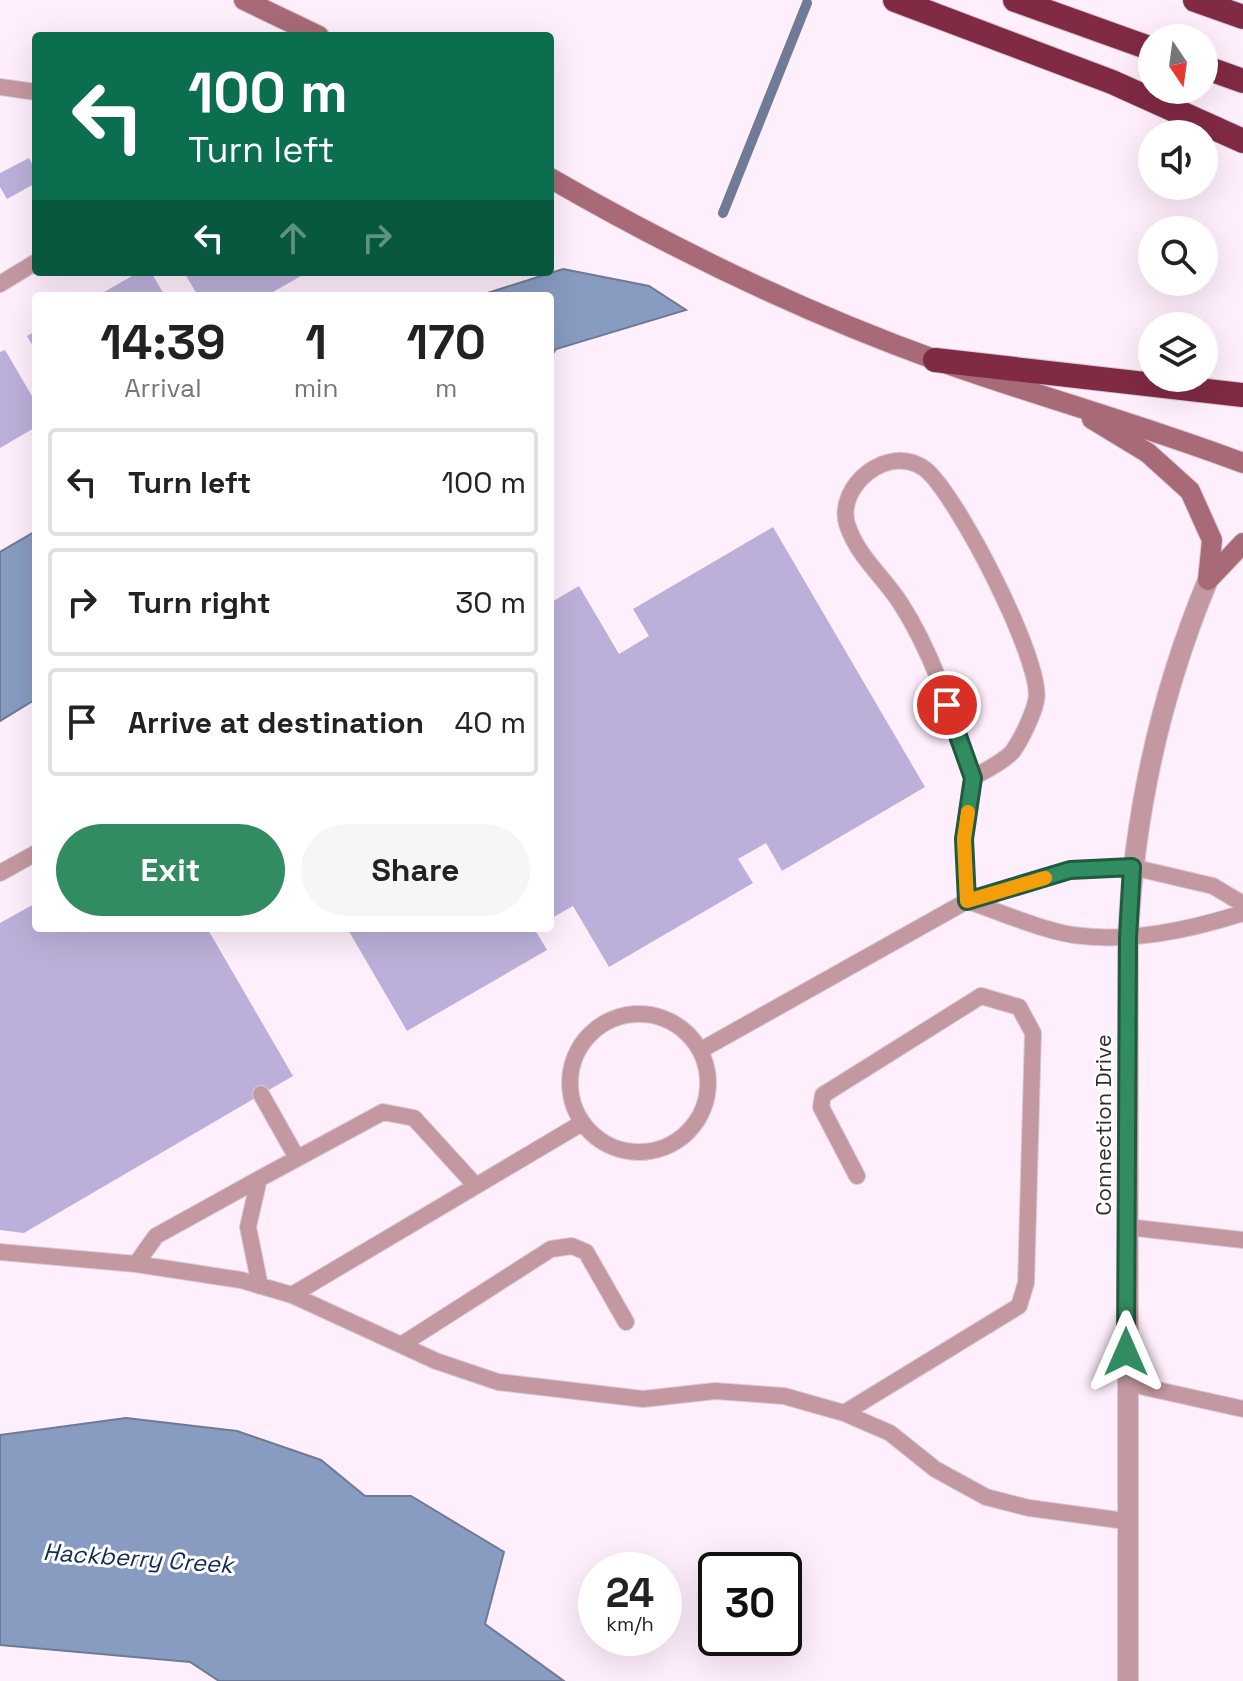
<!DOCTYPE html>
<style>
body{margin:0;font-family:"Space Grotesk",sans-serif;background:#f6f6f6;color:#222;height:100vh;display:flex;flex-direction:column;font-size:30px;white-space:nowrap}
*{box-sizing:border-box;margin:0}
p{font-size:26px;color:#767676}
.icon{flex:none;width:44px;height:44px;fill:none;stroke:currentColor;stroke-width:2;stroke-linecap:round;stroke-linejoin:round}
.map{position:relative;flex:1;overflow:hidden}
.details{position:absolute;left:32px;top:292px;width:522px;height:640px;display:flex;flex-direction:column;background:#fff;border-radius:8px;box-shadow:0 8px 32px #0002}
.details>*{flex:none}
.top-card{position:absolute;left:32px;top:32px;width:522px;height:244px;border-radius:8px;box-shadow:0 8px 32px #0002;background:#0b6e4f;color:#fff;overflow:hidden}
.needle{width:52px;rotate:167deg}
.tools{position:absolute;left:1138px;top:24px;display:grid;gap:16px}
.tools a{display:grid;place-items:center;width:80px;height:80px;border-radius:50%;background:#fff;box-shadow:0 8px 32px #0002;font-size:40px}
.speed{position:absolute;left:578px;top:1552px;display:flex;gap:16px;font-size:40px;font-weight:700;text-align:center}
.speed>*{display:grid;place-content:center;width:104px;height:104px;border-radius:50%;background:#fff;box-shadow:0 8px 32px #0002;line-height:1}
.speed small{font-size:20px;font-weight:400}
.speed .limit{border:4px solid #111;border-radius:12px;background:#fff;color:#111}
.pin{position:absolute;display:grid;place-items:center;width:68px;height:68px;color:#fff;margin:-34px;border:4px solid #fff;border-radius:50%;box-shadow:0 2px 8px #0007}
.me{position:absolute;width:88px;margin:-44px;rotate:0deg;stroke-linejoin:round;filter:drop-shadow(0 0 6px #0008)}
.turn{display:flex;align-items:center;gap:28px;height:168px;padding:0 24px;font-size:36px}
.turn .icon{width:104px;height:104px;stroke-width:2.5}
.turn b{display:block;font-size:56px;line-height:68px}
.lanes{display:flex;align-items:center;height:76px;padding:0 24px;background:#0003;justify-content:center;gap:40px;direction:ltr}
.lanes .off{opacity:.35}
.eta{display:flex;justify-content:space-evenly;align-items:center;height:136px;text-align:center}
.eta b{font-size:48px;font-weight:800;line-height:56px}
.cta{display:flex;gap:16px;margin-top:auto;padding:16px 24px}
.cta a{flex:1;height:92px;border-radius:48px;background:#328c61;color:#fff;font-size:32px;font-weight:800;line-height:92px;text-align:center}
.cta a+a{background:#f6f6f6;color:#222}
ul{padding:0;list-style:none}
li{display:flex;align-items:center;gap:24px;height:108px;margin:0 16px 12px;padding:0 8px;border:4px solid #e0e0e0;border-radius:8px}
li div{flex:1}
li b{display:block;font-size:30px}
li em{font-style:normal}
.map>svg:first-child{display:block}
.water{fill:#889cc2;stroke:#6e7a96;stroke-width:2}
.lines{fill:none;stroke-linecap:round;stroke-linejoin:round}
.stream{stroke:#6e7a96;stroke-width:10}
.building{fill:#bcb0da}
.lane-casing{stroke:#dacbd7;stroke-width:18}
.street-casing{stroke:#dacbd7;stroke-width:22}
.secondary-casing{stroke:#dacbd7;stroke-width:22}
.highway-casing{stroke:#dacbd7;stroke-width:26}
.lane{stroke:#c498a0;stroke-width:16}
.street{stroke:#c498a0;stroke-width:20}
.secondary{stroke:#a96a77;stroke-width:20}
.highway{stroke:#812a43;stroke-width:24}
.route-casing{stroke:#205b3f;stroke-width:20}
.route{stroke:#328c61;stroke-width:14}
.slow{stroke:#f59e0b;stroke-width:14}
.labels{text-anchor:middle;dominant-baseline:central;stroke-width:6;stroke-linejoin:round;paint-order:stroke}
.street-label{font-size:22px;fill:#332b31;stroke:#fff}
.water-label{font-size:24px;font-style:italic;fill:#122858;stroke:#fff}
</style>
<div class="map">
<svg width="1243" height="1681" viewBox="0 0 1243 1681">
<rect width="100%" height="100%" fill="#ffeefc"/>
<!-- water -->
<path class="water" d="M563,269L649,286L686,310L556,349L550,358V296H478Z
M36,531V699L0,721V552Z
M126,1418L237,1431L321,1460L365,1496H411L504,1552L485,1624L564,1681H219L190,1662L0,1645V1435Z"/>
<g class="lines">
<!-- stream -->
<path class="stream" d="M723,213L807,3"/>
</g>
<!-- building -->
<path class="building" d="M29,158L36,171V183L7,199L0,187V173Z
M139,272H151L165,296H97Z
M184,272H308L266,296H198Z
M36,331V351L27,336Z
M5,350L36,403V427L0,448V352Z
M773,527L925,787L782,871L766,843L738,859L753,883L609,967L573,906L550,919V603L579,586L619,654L649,636L633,609Z
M36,903V928H207L293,1076L24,1233L0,1230V923Z
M347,928H534L547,950L407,1031Z"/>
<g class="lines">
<defs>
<path id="lane" d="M0,87L36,92
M0,284L36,262
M0,873L36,853
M967,901L964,839L973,778C985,770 1004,762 1013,751C1021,740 1033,715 1036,701C1045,665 956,493 925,469C889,442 836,486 847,524C857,556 884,577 901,604C935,657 953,719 973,778
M967,901C1001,912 1038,929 1073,935C1130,943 1189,930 1243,913
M570 1083a69 69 0 1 1 138 0a69 69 0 1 1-138 0Z
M701,1050L967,901L1070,870L1132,867L1213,886L1243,904
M261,1094L297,1158
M1127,1227L1243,1240
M0,1252L136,1264L241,1280L292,1295L436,1361L498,1382L643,1399L715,1391L784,1396L844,1413L890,1433L935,1469L986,1497L1029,1508L1125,1521
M136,1264L156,1236L259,1179
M260,1286L248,1227L259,1179L383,1112L414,1118L476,1186
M292,1295L582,1123
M401,1345L551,1249L572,1246L586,1252L626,1322
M1126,1383L1243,1409
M844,1413L1019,1306L1026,1283L1033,1033L1019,1007L981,996L823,1095L821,1107L857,1176"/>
<path id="street" d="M1128,1681V938C1134,815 1161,693 1208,580"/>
<path id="secondary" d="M244,0L319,36
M550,178C673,249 805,313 939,361C1040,397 1143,425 1243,463
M1092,419L1148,453L1190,491L1212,540L1208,580
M1208,580L1243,543"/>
<path id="highway" d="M895,0L1112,82L1243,141
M1015,0L1152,49
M1195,0L1243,17
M1204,67L1243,81
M935,360L1243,395"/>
</defs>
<!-- lane casing -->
<use href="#lane" class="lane-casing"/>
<!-- street casing -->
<use href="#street" class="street-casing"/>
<!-- secondary casing -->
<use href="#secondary" class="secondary-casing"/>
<!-- highway casing -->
<use href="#highway" class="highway-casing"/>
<!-- lane -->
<use href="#lane" class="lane"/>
<!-- street -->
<use href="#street" class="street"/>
<!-- secondary -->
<use href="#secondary" class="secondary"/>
<!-- highway -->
<use href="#highway" class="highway"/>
</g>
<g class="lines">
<defs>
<path id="route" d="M947,705L973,778L964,839L967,901L1070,870L1132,867L1128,938L1126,1352"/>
</defs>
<!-- route casing -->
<use href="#route" class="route-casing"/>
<!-- route -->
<use href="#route" class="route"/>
<!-- slow -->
<path class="slow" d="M968,812L964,839L967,901L1045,878"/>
</g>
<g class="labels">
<!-- street labels -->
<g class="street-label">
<text transform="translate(1103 1125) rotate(-90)">Connection Drive</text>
</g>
<!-- water labels -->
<g class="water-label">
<text transform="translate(138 1558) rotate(4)">Hackberry Creek</text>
</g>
</g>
</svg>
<div class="tools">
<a><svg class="needle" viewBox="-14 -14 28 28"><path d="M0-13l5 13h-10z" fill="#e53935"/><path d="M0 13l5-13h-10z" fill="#767676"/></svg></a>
<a><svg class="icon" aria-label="sound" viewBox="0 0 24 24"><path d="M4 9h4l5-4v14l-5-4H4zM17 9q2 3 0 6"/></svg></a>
<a><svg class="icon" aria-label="search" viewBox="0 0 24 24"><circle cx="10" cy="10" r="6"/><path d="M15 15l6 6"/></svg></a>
<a><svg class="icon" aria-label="layers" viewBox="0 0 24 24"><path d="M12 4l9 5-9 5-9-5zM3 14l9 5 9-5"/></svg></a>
</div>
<div class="speed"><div>24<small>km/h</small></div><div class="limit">30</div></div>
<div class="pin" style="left:947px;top:705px;background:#d93025"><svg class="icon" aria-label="arrive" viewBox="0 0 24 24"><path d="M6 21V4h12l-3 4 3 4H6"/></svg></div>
<svg class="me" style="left:1126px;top:1352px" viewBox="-20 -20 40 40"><path d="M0-17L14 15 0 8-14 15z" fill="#328c61" stroke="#fff" stroke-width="4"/></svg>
<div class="top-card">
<div class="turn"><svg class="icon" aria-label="left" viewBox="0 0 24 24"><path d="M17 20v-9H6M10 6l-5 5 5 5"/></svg><div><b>100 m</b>Turn left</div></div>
<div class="lanes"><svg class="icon" aria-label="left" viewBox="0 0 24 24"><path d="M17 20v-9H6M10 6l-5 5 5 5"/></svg><svg class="icon off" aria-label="ahead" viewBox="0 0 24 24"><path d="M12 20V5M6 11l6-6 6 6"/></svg><svg class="icon off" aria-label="right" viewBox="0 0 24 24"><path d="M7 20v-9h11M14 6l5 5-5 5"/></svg></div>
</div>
<section class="details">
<div class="eta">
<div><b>14:39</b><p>Arrival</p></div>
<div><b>1</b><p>min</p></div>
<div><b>170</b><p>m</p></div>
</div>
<ul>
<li><svg class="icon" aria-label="left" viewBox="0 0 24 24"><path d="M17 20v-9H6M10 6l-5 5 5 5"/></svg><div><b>Turn left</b></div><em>100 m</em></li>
<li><svg class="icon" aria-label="right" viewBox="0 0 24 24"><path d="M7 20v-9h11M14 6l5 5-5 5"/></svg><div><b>Turn right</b></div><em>30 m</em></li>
<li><svg class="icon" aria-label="arrive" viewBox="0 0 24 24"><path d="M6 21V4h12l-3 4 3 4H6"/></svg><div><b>Arrive at destination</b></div><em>40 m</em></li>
</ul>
<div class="cta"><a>Exit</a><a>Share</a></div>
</section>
</div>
